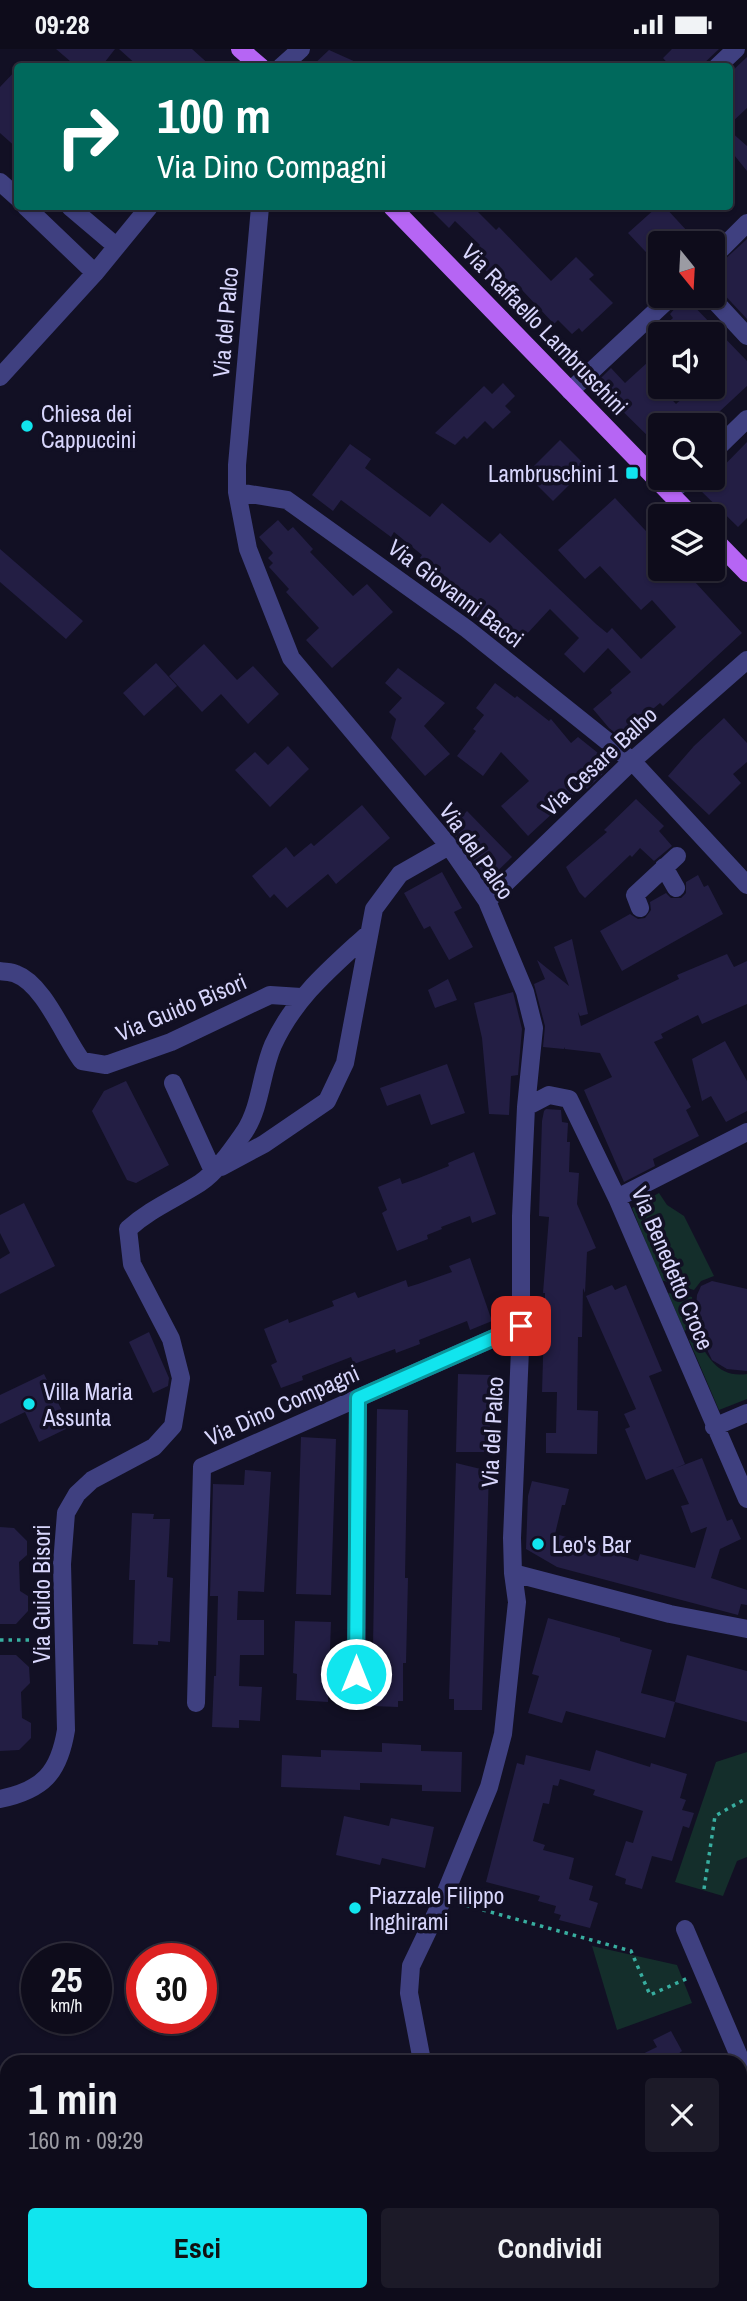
<!DOCTYPE html>
<html lang="it">
<meta charset="utf-8">
<style>
body{margin:0;font-family:"Archivo Narrow",sans-serif;background:#1c1a28;color:#f1f3f6;height:100vh;display:flex;flex-direction:column;font-size:26px;white-space:nowrap}
*{box-sizing:border-box;margin:0}
p{font-size:23px;color:#9b9ba3}
.icon{flex:none;width:38px;height:38px;fill:none;stroke:currentColor;stroke-width:2;stroke-linecap:round;stroke-linejoin:round}
.map{position:relative;flex:1;overflow:hidden}
.side{position:absolute;left:0px;top:2006px;width:747px;height:247px;display:flex;flex-direction:column;background:#0e0c1b;border-radius:21px 21px 0 0;box-shadow:0 2px 5px #0004,0 0 0 2px #2e2c3a}
.side>*{flex:none}
.hud{position:absolute;left:14px;top:14px;width:719px;height:147px;border-radius:7px;box-shadow:0 2px 5px #0004,0 0 0 2px #2e2c3a;background:#00695c;color:#fff;overflow:hidden}
.needle{width:46px;rotate:162deg}
.fabs{position:absolute;left:648px;top:182px;display:grid;gap:14px}
.fabs a{display:grid;place-items:center;width:77px;height:77px;border-radius:7px;background:#0e0c1b;box-shadow:0 2px 5px #0004,0 0 0 2px #2e2c3a;font-size:35px}
.speed{position:absolute;left:21px;top:1894px;display:flex;gap:14px;font-size:35px;font-weight:700;text-align:center}
.speed>*{display:grid;place-content:center;width:91px;height:91px;border-radius:50%;background:#0e0c1b;box-shadow:0 2px 5px #0004,0 0 0 2px #2e2c3a;line-height:1}
.speed small{font-size:18px;font-weight:400}
.speed .limit{border:10px solid #d22;background:#fff;color:#111}
.pin{position:absolute;display:grid;place-items:center;width:60px;height:60px;color:#fff;margin:-30px;border-radius:14px;box-shadow:0 4px 10px #0006}
.me{position:absolute;width:77px;margin:-38px;rotate:0deg;stroke-linejoin:round;filter:drop-shadow(0 0 5px #0008)}
.turn{display:flex;align-items:center;gap:24px;height:147px;padding:0 28px;font-size:32px}
.turn .icon{width:91px;height:91px;stroke-width:2.5}
.turn b{display:block;font-size:49px;line-height:60px}
.round{display:grid;place-items:center;flex:none;width:74px;height:74px;border-radius:7px;background:#1c1a28}
.overview{display:flex;align-items:center;justify-content:space-between;height:119px;padding:0 28px}
h1{font-size:42px;font-weight:800;line-height:52px}
.button{display:flex;gap:14px;margin-top:auto;padding:14px 28px}
.button a{flex:1;height:80px;border-radius:7px;background:#11e5ee;color:#111;font-size:28px;font-weight:800;line-height:80px;text-align:center}
.button a+a{background:#1c1a28;color:#f1f3f6}
.status{display:flex;justify-content:space-between;align-items:center;height:49px;padding:0 35px;background:#0e0c1b;direction:ltr}
.status svg{height:19px;fill:currentColor}
.map>svg:first-child{display:block}
.green{fill:#142e2b}
.building{fill:#231e44}
.lines{fill:none;stroke-linecap:round;stroke-linejoin:round}
.path{stroke:#38aea0;stroke-width:3.5;stroke-dasharray:3.5 5;stroke-linecap:butt}
.minor{stroke:#3f4080;stroke-width:18}
.major{stroke:#b665f4;stroke-width:18}
.route-casing{stroke:#0b959b;stroke-width:18}
.route{stroke:#11e5ee;stroke-width:12}
.poi-dot{fill:#11e5ee;stroke:#121024;stroke-width:2.5}
.labels{text-anchor:middle;dominant-baseline:central;stroke-width:7;stroke-linejoin:round;paint-order:stroke}
.street-label{font-size:23px;fill:#d8d6fc;stroke:#121024}
.poi-label{font-size:23px;fill:#d8d6fc;stroke:#121024;text-anchor:start}
</style>
<div class="status"><b>09:28</b><svg viewBox="0 0 49 12"><path d="M0 12V9h3v3zM5 12V6h3v6zM10 12V3h3v9zM15 12V0h3v12zM26 1h20v11H26zM47 4h2v5h-2z"/></svg></div>
<div class="map">
<svg width="747" height="2252" viewBox="0 0 747 2252">
<rect width="100%" height="100%" fill="#121024"/>
<!-- green -->
<path class="green" d="M659,1144L667,1156L684,1167L714,1227L701,1232L694,1241L661,1231L632,1159Z
M668,1244L692,1248L695,1277L684,1282Z
M696,1288C709,1309 718,1329 747,1325V1350L719,1361L689,1291Z
M747,1703V1808L737,1812L723,1847L675,1833L716,1713Z
M592,1897L677,1916L692,1954L617,1981Z"/>
<!-- building -->
<path class="building" d="M56,0H115L101,18H77Z
M119,0H192L212,18H139Z
M672,0H719L700,18H671L663,9Z
M329,1L367,18H311Z
M747,8V59L730,75V24Z
M18,19V100L0,84V38Z
M730,82L747,97V122L730,101Z
M428,158H473L496,181L499,178L551,232L576,208L594,226L589,230L613,254L582,283L579,279L572,285L558,271L554,275L522,241L513,250L470,205L480,196L455,172L449,179Z
M657,158H665L688,183L675,194H660V218L628,184Z
M747,190V270L718,239L712,236V222Z
M685,248L747,312V337L705,376H660V399L595,335L611,319L625,334L660,302V338L676,355L695,338H712V285H655L673,269L670,265Z
M503,334L515,347L505,357L511,363L493,380L485,372L467,390L464,387L455,396L435,384L484,337L492,345Z
M560,391L587,418L553,452L526,425Z
M747,393V469L738,478L700,441Z
M350,395L371,410L365,419L430,468L442,454L490,494L500,484L596,575L607,584L612,579L641,610L676,578L652,551L641,561L600,517L585,530L558,501L615,449L660,497V520H683L742,584L663,657L660,654L635,675L639,680L625,692L609,679L593,660L612,644L610,641L631,623L608,599L584,624L564,605L579,589L550,560L512,601L447,540L452,535L420,509L422,506L394,483L391,488L341,451L333,462L312,446Z
M278,471L288,482L293,478L313,500L310,503L353,547L367,535L393,563L332,619L306,591L319,579L286,543L289,540L269,518L273,514L268,509L273,504L259,488Z
M0,500L83,572L66,590L0,533Z
M204,595L237,631L253,617L279,645L248,675L221,645L202,663L169,627Z
M156,614L177,637L144,667L123,644Z
M398,619L445,654L424,677L450,705L425,727L391,689L396,670L389,663L402,649L385,634Z
M495,634L515,649L517,647L549,672L551,670L571,694L578,688L608,712L610,718L587,740L583,736L528,787L501,757L529,732L501,703L483,727L457,707L476,682L473,680L484,666L476,659Z
M724,669L747,694V713L733,725L741,734L709,766L668,727L694,697Z
M288,697L309,720L270,758L235,721L255,703L268,716Z
M636,750L664,777L659,782L672,797L654,812L640,799L632,808L630,806L585,849L579,843L566,818L607,783L604,781Z
M362,756L390,789L336,835L328,825L287,859L274,845L270,849L252,827L286,798L294,808L311,794L314,797Z
M467,762L512,808L488,831L450,780Z
M442,823L462,859L454,863L473,898L449,911L430,877L424,880L404,844Z
M698,826L704,838L708,836L723,865L622,922L600,882L630,865L638,870L645,869L651,861L650,853L666,844L671,849H681L686,844V833Z
M572,890L588,965L580,967L578,963L581,977L679,930L677,926L727,905L734,918L747,912V955L702,975L698,966L661,985L663,989L654,993L691,1058L686,1061L699,1087L653,1110L655,1117L624,1133L584,1041L612,1028L600,1004L565,1000L564,998V1000L543,998L545,977L534,935L545,930L537,911L569,937L554,898Z
M448,930L457,951L435,959L428,941Z
M513,943L522,980L518,1026L511,1027L509,1066L489,1065L482,989L474,954Z
M725,992L747,1032V1062L726,1073L711,1047L702,1052L692,1010Z
M447,1015L465,1064L431,1076L420,1045L387,1057L380,1039Z
M126,1032L169,1116L136,1134L127,1131L92,1062L104,1042Z
M546,1060L561,1061L562,1073L568,1074L567,1093H570L569,1123L579,1124L577,1155L596,1199L587,1203L585,1244L583,1239L582,1288H578L577,1361L598,1362L597,1405L546,1404V1384H556L557,1343H542L545,1244H543L549,1168L539,1167L542,1072L544,1062Z
M474,1103L496,1165L472,1174L470,1167L441,1178L442,1180L427,1186L428,1190L397,1202L382,1164L387,1161L378,1138L400,1129L402,1135L419,1129L449,1117L448,1114Z
M24,1154L55,1217L0,1245V1210L10,1204L0,1184V1166Z
M470,1209L492,1272L470,1281L467,1272L419,1291L420,1295L396,1304L395,1300L354,1315L351,1308L302,1327L303,1331L281,1339L271,1316L277,1313L264,1280L288,1270L289,1274L334,1257L332,1252L355,1243L358,1249L406,1231L408,1238L418,1235L452,1223L449,1217Z
M712,1232L747,1240V1322L727,1320L712,1311L701,1288L696,1258L697,1246L701,1237Z
M612,1236L615,1241L626,1236L662,1322L649,1327L685,1415L676,1419L702,1409L727,1472L732,1470L741,1490L720,1500L711,1529L747,1541V1556L741,1555L738,1566L557,1518L526,1500L528,1447L532,1432L569,1440L565,1456H562L555,1485L606,1498L605,1502L638,1512L640,1505L695,1519L707,1478L691,1484L681,1457L689,1455L673,1420L646,1431L625,1380L630,1378L624,1365L636,1360L586,1247Z
M149,1283L169,1329L168,1337L153,1344L129,1293Z
M44,1325L70,1378L39,1393L25,1363L0,1375V1346Z
M458,1325L492,1326L489,1403H456Z
M377,1360L408,1361L405,1529H408L406,1614H403V1652H398V1658L372,1657Z
M301,1388L336,1390L331,1546L296,1545Z
M456,1414L489,1422L482,1661H454V1650H449Z
M245,1421L271,1423L264,1543L238,1542L237,1571H264V1606H240L239,1637L262,1638L260,1672L239,1671V1679L212,1678L214,1627H216L218,1547H210L213,1435L244,1436Z
M132,1464L154,1465L153,1470H170L167,1528L173,1529L170,1593L158,1592V1596L133,1595L135,1531H129Z
M0,1478L14,1479L27,1492V1506L19,1513L20,1542L28,1547V1562L16,1575H0Z
M548,1569L620,1589V1592L652,1601L641,1644L675,1653L665,1689L566,1662L562,1674L528,1664L539,1627L532,1625Z
M295,1572L331,1573L328,1653L296,1651L297,1625L293,1624Z
M0,1606H16L29,1618L30,1634L21,1643L22,1669L31,1674V1689L19,1701L0,1702Z
M687,1606L747,1622V1673L675,1653Z
M382,1694L421,1696V1702L462,1703L461,1743L422,1742V1736L360,1734V1741L281,1738L282,1706L321,1708V1701L382,1703Z
M596,1701L650,1718L651,1714L687,1725L680,1749L686,1751L682,1761L694,1764L689,1779L683,1777L672,1812L652,1807L642,1840L625,1835L626,1830L615,1826L626,1792L633,1794L643,1762L593,1746L595,1741L560,1730L558,1737L553,1736L549,1755L543,1754L533,1792L545,1796L543,1801L574,1809L569,1830L593,1837L589,1851L598,1854L590,1879L559,1871L561,1866L554,1864L556,1857L538,1852L540,1847L486,1833L517,1714L524,1716L526,1706L590,1722Z
M344,1767L389,1777L391,1769L434,1778L425,1819L382,1809L380,1816L336,1806Z
M671,1982L682,2002L678,2005L682,2012H628L657,1998L653,1991Z"/>
<g class="lines">
<!-- path -->
<path class="path" d="M0,1591H48
M704,1840L715,1767L747,1749
M458,1854L631,1902L650,1946L688,1929
M290,2252L297,2245"/>
<!-- minor -->
<path class="minor" d="M281,18L301,0
M717,18L736,0
M0,133L18,149
M26,158L95,224
M70,158L116,197
M260,158L237,416V443L248,500L291,609L449,797L487,852L525,943L534,979L526,1058L521,1167V1277L512,1489L513,1524L670,1565L747,1580
M712,209L747,174
M710,247L747,287
M0,328L95,224L149,158
M570,342L672,247
M712,404L747,370
M237,443L287,451L467,580L632,712L747,836
M670,444L687,429
M664,818L676,839
M487,852L632,712L747,611
M640,859L635,846L677,807
M0,922C5,923 12,923 16,925C44,935 65,990 82,1012L106,1016L171,993L270,946L301,948
M173,1034L213,1122
M526,1058L549,1046L569,1050L617,1149L747,1450
M221,1118L264,1095L327,1052L345,1014L374,860L400,825L449,797
M617,1149L747,1083
M714,1378L747,1364
M356,1652L358,1349
M196,1654L202,1418L521,1277
M0,1750C43,1741 59,1724 66,1681L62,1515L66,1464L77,1445L92,1431L154,1398L173,1377L181,1329L171,1290L132,1215L128,1180C150,1160 175,1150 200,1134C217,1123 233,1099 245,1082C261,1057 261,1024 273,996C295,948 331,919 369,884
M685,1880L747,2026
M422,2012L409,1944L411,1917L443,1850L489,1738L503,1685L517,1553L513,1524
M478,2245L480,2252"/>
<!-- major -->
<path class="major" d="M240,0L261,18
M392,158L692,467
M712,488L747,524"/>
</g>
<g class="lines">
<defs>
<path id="route" d="M356,1625L358,1349L521,1277"/>
</defs>
<!-- route casing -->
<use href="#route" class="route-casing"/>
<!-- route -->
<use href="#route" class="route"/>
</g>
<!-- markers -->
<g class="poi-dot">
<circle cx="27" cy="377" r="7"/>
<rect x="625" y="417" width="14" height="14" rx="3.5"/>
<circle cx="29" cy="1355" r="7"/>
<circle cx="538" cy="1495" r="7"/>
<circle cx="355" cy="1859" r="7"/>
</g>
<g class="labels">
<!-- street labels -->
<g class="street-label">
<text transform="translate(225 273) rotate(-85)">Via del Palco</text>
<text transform="translate(545 280) rotate(46)">Via Raffaello Lambruschini</text>
<text transform="translate(456 544) rotate(37)">Via Giovanni Bacci</text>
<text transform="translate(599 712) rotate(-43)">Via Cesare Balbo</text>
<text transform="translate(477 802) rotate(55)">Via del Palco</text>
<text transform="translate(181 958) rotate(-23)">Via Guido Bisori</text>
<text transform="translate(673 1219) rotate(67)">Via Benedetto Croce</text>
<text transform="translate(282 1356) rotate(-24)">Via Dino Compagni</text>
<text transform="translate(492 1383) rotate(-87)">Via del Palco</text>
<text transform="translate(41 1545) rotate(-90)">Via Guido Bisori</text>
</g>
<!-- poi labels -->
<g class="poi-label">
<text x="41" y="364">Chiesa dei<tspan x="41" dy="26">Cappuccini</tspan></text>
<text x="618" y="424" text-anchor="end">Lambruschini 1</text>
<text x="43" y="1342">Villa Maria<tspan x="43" dy="26">Assunta</tspan></text>
<text x="552" y="1495">Leo's Bar</text>
<text x="369" y="1846">Piazzale Filippo<tspan x="369" dy="26">Inghirami</tspan></text>
</g>
</g>
</svg>
<div class="fabs">
<a><svg class="needle" viewBox="-14 -14 28 28"><path d="M0-13l5 13h-10z" fill="#e53935"/><path d="M0 13l5-13h-10z" fill="#9b9ba3"/></svg></a>
<a><svg class="icon" aria-label="sound" viewBox="0 0 24 24"><path d="M4 9h4l5-4v14l-5-4H4zM17 9q2 3 0 6"/></svg></a>
<a><svg class="icon" aria-label="search" viewBox="0 0 24 24"><circle cx="10" cy="10" r="6"/><path d="M15 15l6 6"/></svg></a>
<a><svg class="icon" aria-label="layers" viewBox="0 0 24 24"><path d="M12 4l9 5-9 5-9-5zM3 14l9 5 9-5"/></svg></a>
</div>
<div class="speed"><div>25<small>km/h</small></div><div class="limit">30</div></div>
<div class="pin" style="left:521px;top:1277px;background:#d93025"><svg class="icon" aria-label="arrive" viewBox="0 0 24 24"><path d="M6 21V4h12l-3 4 3 4H6"/></svg></div>
<svg class="me" style="left:356px;top:1625px" viewBox="-20 -20 40 40"><circle r="17" fill="#11e5ee" stroke="#fff" stroke-width="3"/><path d="M0-11L8 9 0 5-8 9z" fill="#fff"/></svg>
<div class="hud">
<div class="turn"><svg class="icon" aria-label="right" viewBox="0 0 24 24"><path d="M7 20v-9h11M14 6l5 5-5 5"/></svg><div><b>100 m</b>Via Dino Compagni</div></div>
</div>
<section class="side">
<div class="overview"><div><h1>1 min</h1><p>160 m · 09:29</p></div><a class="round"><svg class="icon" aria-label="close" viewBox="0 0 24 24"><path d="M6 6l12 12M18 6L6 18"/></svg></a></div>
<div class="button"><a>Esci</a><a>Condividi</a></div>
</section>
</div>
